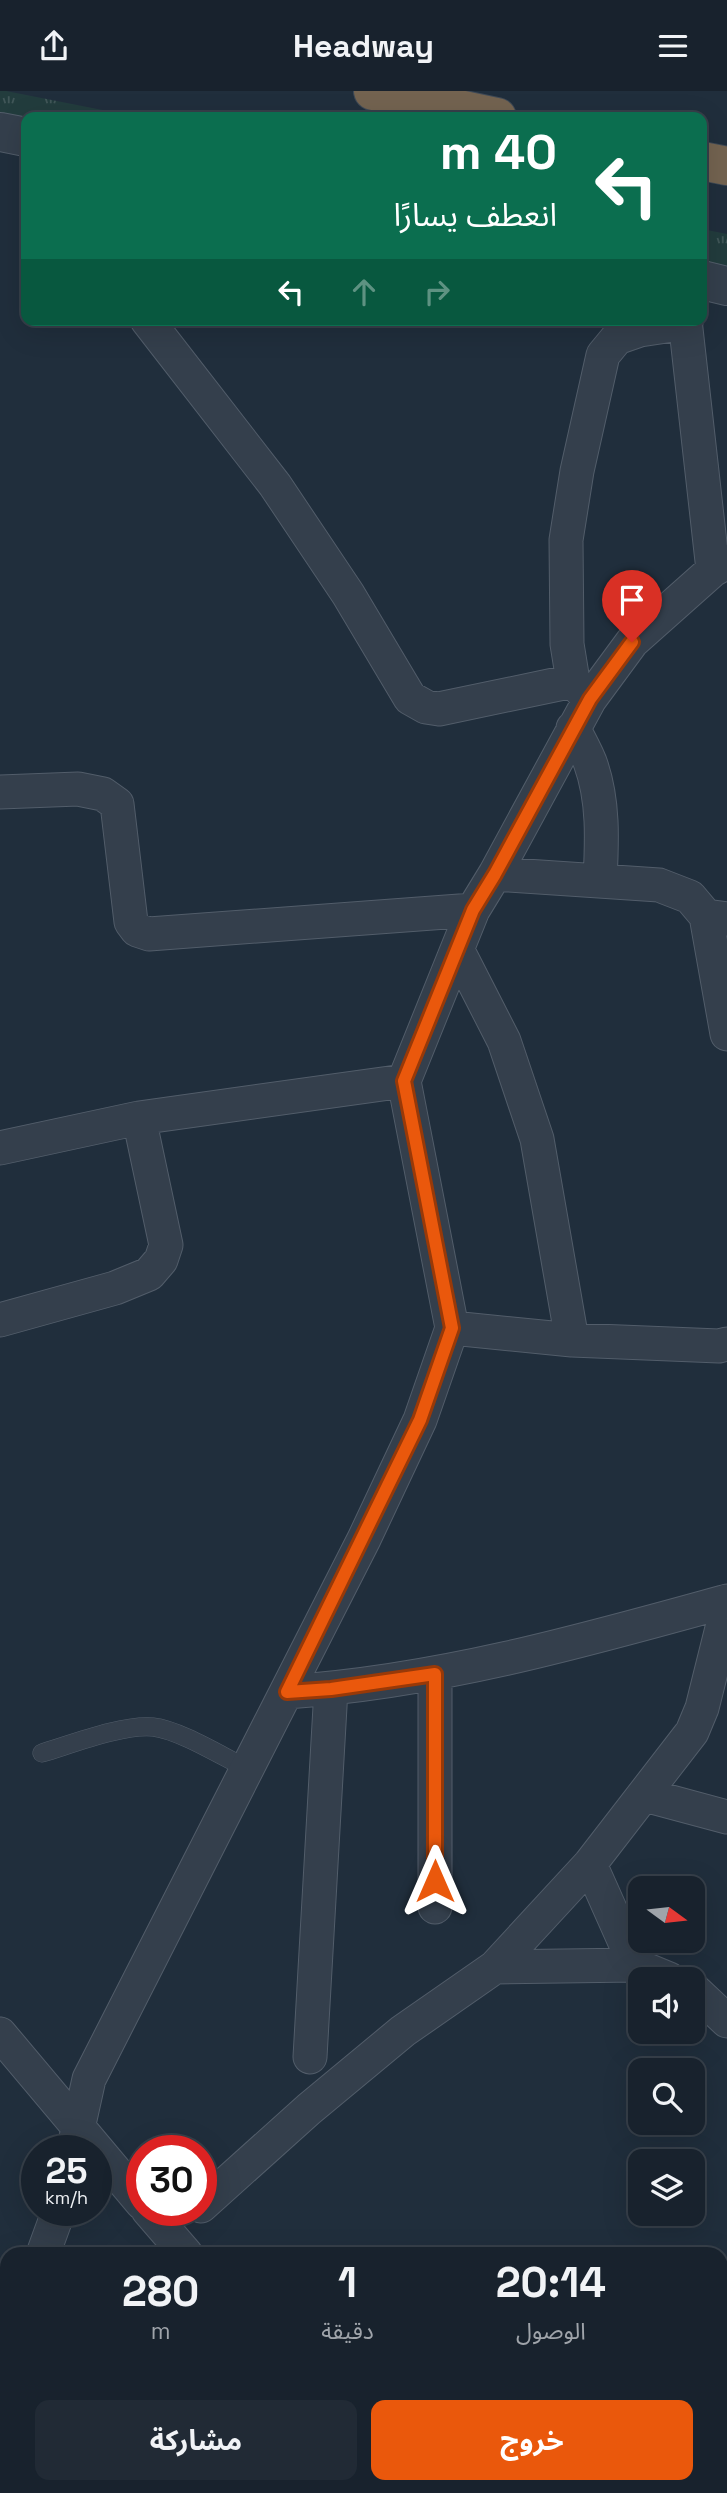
<!DOCTYPE html>
<html lang="ar">
<meta charset="utf-8">
<style>
body{margin:0;font-family:"Space Grotesk","Noto Sans Arabic",sans-serif;background:#212a35;color:#f1f3f6;direction:rtl;height:100vh;display:flex;flex-direction:column;font-size:26px;white-space:nowrap}
*{box-sizing:border-box;margin:0}
p{font-size:23px;color:#9fa4aa}
.icon{flex:none;width:38px;height:38px;fill:none;stroke:currentColor;stroke-width:2;stroke-linecap:round;stroke-linejoin:round}
.map{position:relative;flex:1;overflow:hidden;direction:ltr}
.drawer{position:absolute;left:0px;top:2156px;width:728px;height:247px;display:flex;flex-direction:column;background:#18222d;border-radius:21px 21px 0 0;box-shadow:0 7px 28px #0002,0 0 0 2px #363f49;direction:rtl}
.drawer>*{flex:none}
.top-card{position:absolute;left:21px;top:21px;width:686px;height:214px;border-radius:14px;box-shadow:0 7px 28px #0002,0 0 0 2px #363f49;direction:rtl;background:#0b6e4f;color:#fff;overflow:hidden}
.needle{width:46px;rotate:105deg}
.buttons{position:absolute;left:628px;top:1785px;display:grid;gap:14px}
.buttons a{display:grid;place-items:center;width:77px;height:77px;border-radius:14px;background:#18222d;box-shadow:0 7px 28px #0002,0 0 0 2px #363f49;font-size:35px}
.speed{position:absolute;left:21px;top:2044px;display:flex;gap:14px;font-size:35px;font-weight:700;text-align:center}
.speed>*{display:grid;place-content:center;width:91px;height:91px;border-radius:50%;background:#18222d;box-shadow:0 7px 28px #0002,0 0 0 2px #363f49;line-height:1}
.speed small{font-size:18px;font-weight:400}
.speed .limit{border:10px solid #d22;background:#fff;color:#111}
.pin{position:absolute;display:grid;place-items:center;width:60px;height:60px;color:#fff;margin:-72px -30px;border-radius:50% 50% 50% 0;rotate:-45deg;box-shadow:0 0 7px #0007}
.pin .icon{rotate:45deg}
.me{position:absolute;width:77px;margin:-38px;rotate:0deg;stroke-linejoin:round;filter:drop-shadow(0 0 5px #0008)}
.turn{display:flex;align-items:center;gap:24px;height:147px;padding:0 35px;font-size:32px}
.turn .icon{width:91px;height:91px;stroke-width:2.5}
.turn b{display:block;font-size:49px;line-height:60px}
.lanes{display:flex;align-items:center;height:66px;padding:0 35px;background:#0003;justify-content:center;gap:35px;direction:ltr}
.lanes .off{opacity:.35}
.eta{display:flex;justify-content:space-evenly;align-items:center;height:119px;text-align:center}
.eta b{font-size:42px;font-weight:700;line-height:49px}
.action{display:flex;gap:14px;margin-top:auto;padding:14px 35px}
.action a{flex:1;height:80px;border-radius:14px;background:#ea580c;color:#fff;font-size:28px;font-weight:700;line-height:80px;text-align:center}
.action a+a{background:#212a35;color:#f1f3f6}
header{display:flex;justify-content:space-between;align-items:center;height:91px;padding:0 35px;background:#18222d;font-size:32px;font-weight:700}
.map>svg:first-child{display:block}
.grass{fill:url(#grass-tufts)}
.lines{fill:none;stroke-linecap:round;stroke-linejoin:round}
.service-casing{stroke:#525d6a;stroke-width:19}
.minor-casing{stroke:#525d6a;stroke-width:35}
.tertiary-casing{stroke:#525d6a;stroke-width:40}
.motorway-casing{stroke:#3f4a57;stroke-width:40}
.service{stroke:#343f4c;stroke-width:18}
.minor{stroke:#343f4c;stroke-width:33}
.tertiary{stroke:#343f4c;stroke-width:38}
.motorway{stroke:#736350;stroke-width:38}
.route-casing{stroke:#983908;stroke-width:18}
.route{stroke:#ea580c;stroke-width:12}
</style>
<header><svg class="icon" aria-label="menu" viewBox="0 0 24 24"><path d="M4 6h16M4 12h16M4 18h16"/></svg>Headway<svg class="icon" aria-label="share" viewBox="0 0 24 24"><path d="M12 15V3M7 8l5-5 5 5M5 13v7h14v-7"/></svg></header>
<div class="map">
<svg width="727" height="2402" viewBox="0 0 727 2402">
<defs>
<pattern id="grass-tufts" width="24" height="20" patternUnits="userSpaceOnUse" patternTransform="scale(1.75)"><rect width="24" height="20" fill="#223c3d"/><path d="M3 7l-1-3M5 7V3M7 7l1-3M15 17l-1-3M17 17v-4M19 17l1-3" fill="none" stroke="#405658"/></pattern>
</defs>
<rect width="100%" height="100%" fill="#202e3c"/>
<!-- grass -->
<path class="grass" d="M0,0H6L138,26H26V65L0,60Z
M702,138L727,143V191L702,185Z"/>
<g class="lines">
<defs>
<path id="service" d="M42,1662C72,1653 124,1633 153,1636C180,1639 223,1666 248,1678"/>
<path id="minor" d="M147,229L275,394L348,503L410,607L426,616L439,618L573,590
M685,229L713,479
M588,607L573,590L567,553L566,449L577,380L603,264L617,247L640,239L686,232
M573,637C579,648 585,659 590,671C604,709 602,750 600,790
M0,701L78,698L103,703L117,713L131,831L137,839L149,843L473,819
M495,783L659,794L690,806L706,825L727,828
M706,825L727,943
M458,860L504,950L537,1048L572,1249
M0,1057L139,1027L404,990
M0,1229L115,1197L149,1183L161,1169L166,1154L139,1027
M452,1237L572,1249L719,1255L727,1253
M435,1583V1816
M287,1601C437,1591 583,1550 727,1510
M645,1704L727,1726
M590,1773L635,1874
M495,1876L635,1874L669,1888
M693,1898L727,1930
M0,1943L142,2112
M310,1966L331,1598
M73,2060L89,1988L364,1448L420,1329L452,1237L404,990L473,819L495,783L590,608L632,551L713,479L727,471
M201,2115L309,2018L403,1940L495,1876L590,1773L692,1641L702,1617L727,1517
M148,2119L186,2163
M43,2163L59,2119
M0,2270L7,2254
M343,2396L346,2402"/>
<path id="tertiary" d="M0,41L26,46
M702,189L727,195"/>
<path id="motorway" d="M373,0L497,26
M702,70L727,75"/>
</defs>
<!-- service casing -->
<use href="#service" class="service-casing"/>
<!-- minor casing -->
<use href="#minor" class="minor-casing"/>
<!-- tertiary casing -->
<use href="#tertiary" class="tertiary-casing"/>
<!-- motorway casing -->
<use href="#motorway" class="motorway-casing"/>
<!-- service -->
<use href="#service" class="service"/>
<!-- minor -->
<use href="#minor" class="minor"/>
<!-- tertiary -->
<use href="#tertiary" class="tertiary"/>
<!-- motorway -->
<use href="#motorway" class="motorway"/>
</g>
<g class="lines">
<defs>
<path id="route" d="M435,1790V1583L331,1598L287,1601L420,1329L452,1237L404,990L473,819L495,783L590,608L632,551"/>
</defs>
<!-- route casing -->
<use href="#route" class="route-casing"/>
<!-- route -->
<use href="#route" class="route"/>
</g>
</svg>
<div class="buttons">
<a><svg class="needle" viewBox="-14 -14 28 28"><path d="M0-13l5 13h-10z" fill="#e53935"/><path d="M0 13l5-13h-10z" fill="#9fa4aa"/></svg></a>
<a><svg class="icon" aria-label="sound" viewBox="0 0 24 24"><path d="M4 9h4l5-4v14l-5-4H4zM17 9q2 3 0 6"/></svg></a>
<a><svg class="icon" aria-label="search" viewBox="0 0 24 24"><circle cx="10" cy="10" r="6"/><path d="M15 15l6 6"/></svg></a>
<a><svg class="icon" aria-label="layers" viewBox="0 0 24 24"><path d="M12 4l9 5-9 5-9-5zM3 14l9 5 9-5"/></svg></a>
</div>
<div class="speed"><div>25<small>km/h</small></div><div class="limit">30</div></div>
<div class="pin" style="left:632px;top:551px;background:#d93025"><svg class="icon" aria-label="arrive" viewBox="0 0 24 24"><path d="M6 21V4h12l-3 4 3 4H6"/></svg></div>
<svg class="me" style="left:435px;top:1790px" viewBox="-20 -20 40 40"><path d="M0-17L14 15 0 8-14 15z" fill="#ea580c" stroke="#fff" stroke-width="4"/></svg>
<div class="top-card">
<div class="turn"><svg class="icon" aria-label="left" viewBox="0 0 24 24"><path d="M17 20v-9H6M10 6l-5 5 5 5"/></svg><div><b>40 m</b>انعطف يسارًا</div></div>
<div class="lanes"><svg class="icon" aria-label="left" viewBox="0 0 24 24"><path d="M17 20v-9H6M10 6l-5 5 5 5"/></svg><svg class="icon off" aria-label="ahead" viewBox="0 0 24 24"><path d="M12 20V5M6 11l6-6 6 6"/></svg><svg class="icon off" aria-label="right" viewBox="0 0 24 24"><path d="M7 20v-9h11M14 6l5 5-5 5"/></svg></div>
</div>
<section class="drawer">
<div class="eta">
<div><b>20:14</b><p>الوصول</p></div>
<div><b>1</b><p>دقيقة</p></div>
<div><b>280</b><p>m</p></div>
</div>
<div class="action"><a>خروج</a><a>مشاركة</a></div>
</section>
</div>
